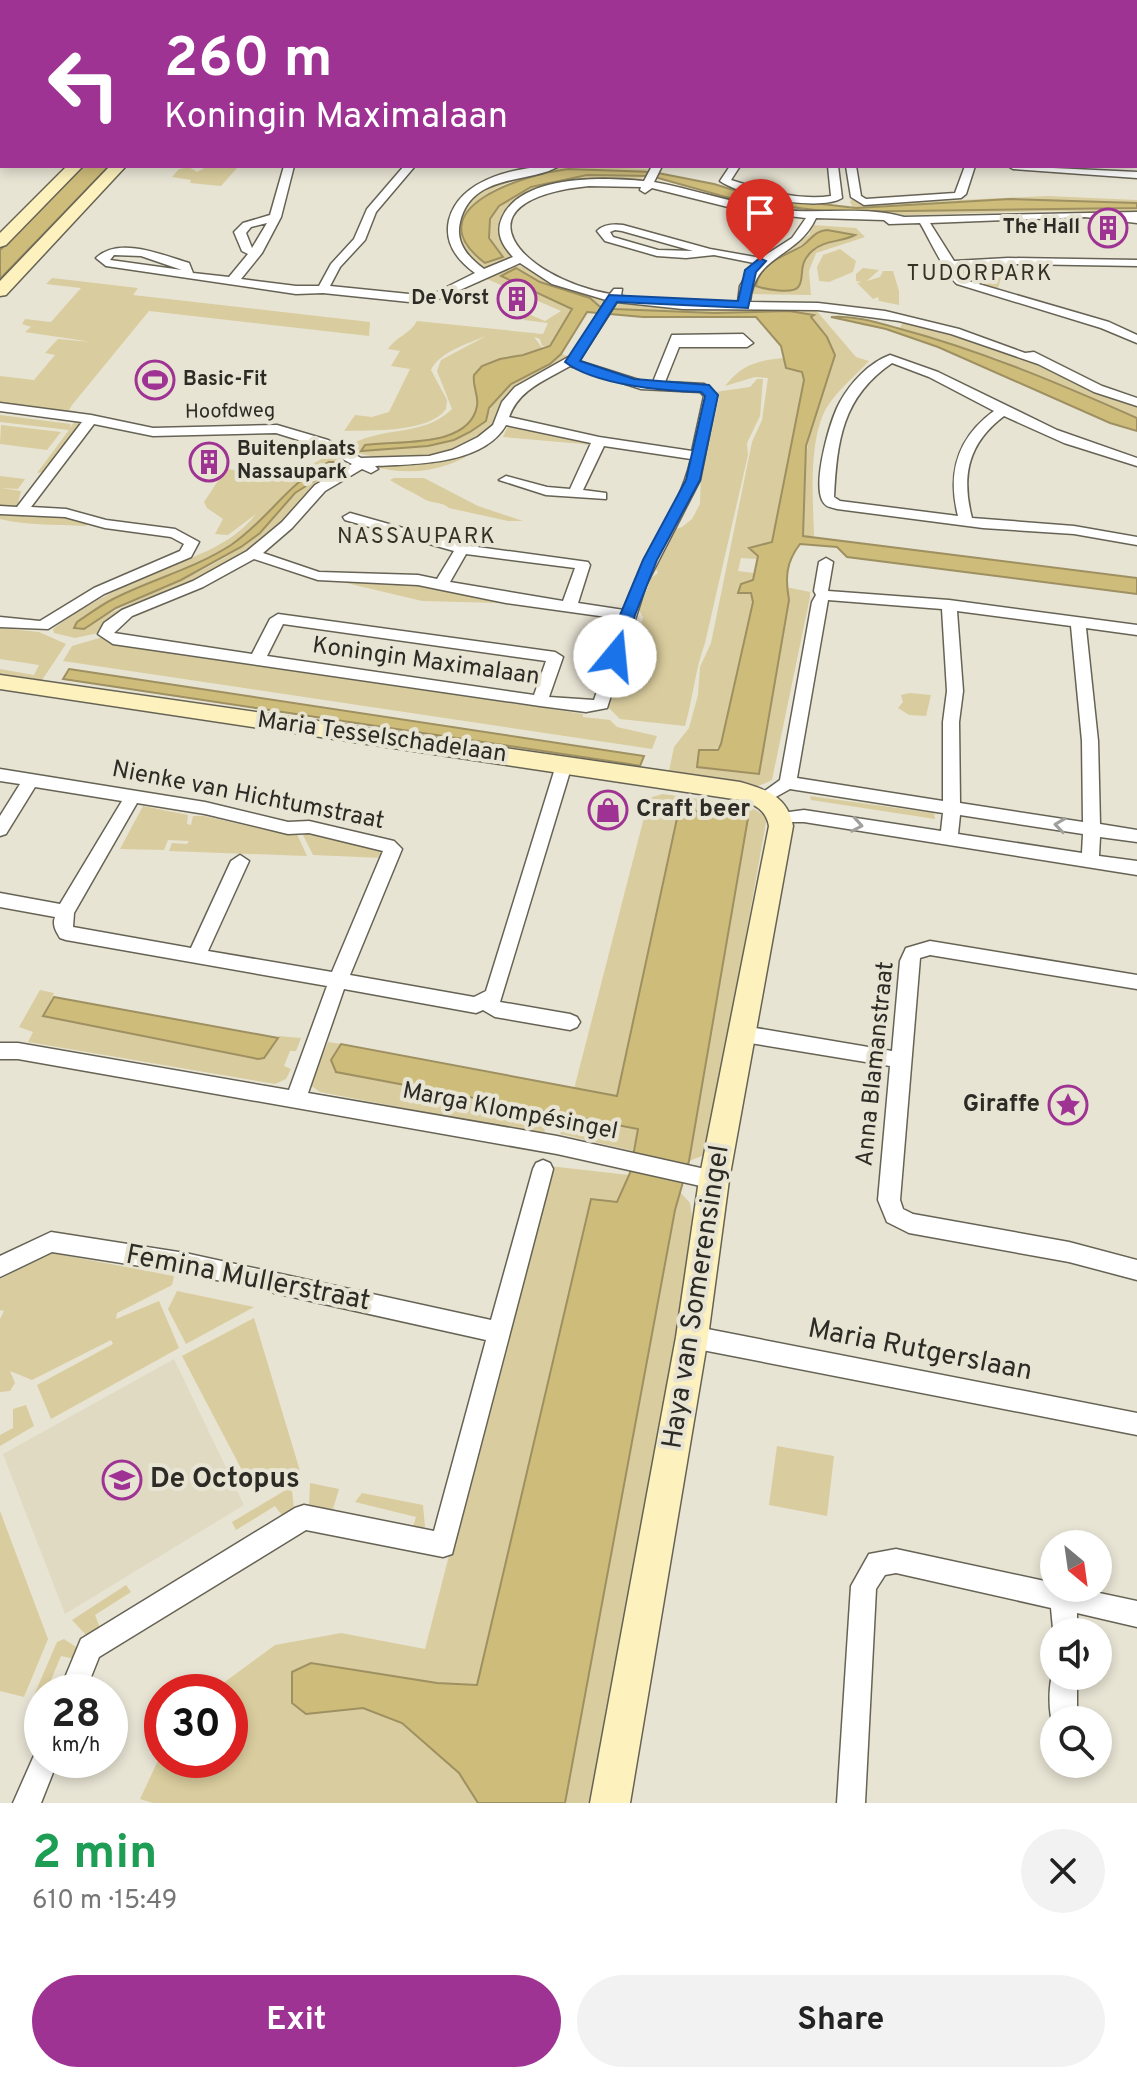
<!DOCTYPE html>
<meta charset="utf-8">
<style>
body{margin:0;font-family:Overpass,sans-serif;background:#f2f2f2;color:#222;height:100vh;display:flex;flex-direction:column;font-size:30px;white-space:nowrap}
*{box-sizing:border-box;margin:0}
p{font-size:26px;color:#767676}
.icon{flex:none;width:44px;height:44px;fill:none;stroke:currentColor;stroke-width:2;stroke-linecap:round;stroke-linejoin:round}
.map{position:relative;height:1803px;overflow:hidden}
.sheet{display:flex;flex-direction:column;background:#fff;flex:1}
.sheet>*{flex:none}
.top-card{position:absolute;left:0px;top:0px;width:1138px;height:168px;box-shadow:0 4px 12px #0003;background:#9f3394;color:#fff;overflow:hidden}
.needle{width:52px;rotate:151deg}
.fabs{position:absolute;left:1040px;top:1530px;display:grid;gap:16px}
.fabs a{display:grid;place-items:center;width:72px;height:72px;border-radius:50%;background:#fff;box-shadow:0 4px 12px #0003;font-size:40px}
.speed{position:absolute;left:24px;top:1674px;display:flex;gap:16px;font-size:40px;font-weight:700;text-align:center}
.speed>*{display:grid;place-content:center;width:104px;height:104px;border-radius:50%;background:#fff;box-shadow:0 4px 12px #0003;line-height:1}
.speed small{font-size:20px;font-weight:400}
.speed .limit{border:12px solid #d22;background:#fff;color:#111}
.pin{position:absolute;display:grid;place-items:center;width:68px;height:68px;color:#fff;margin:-82px -34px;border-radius:50% 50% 50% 0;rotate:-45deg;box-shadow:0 0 8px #0007}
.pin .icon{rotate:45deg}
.me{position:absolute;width:88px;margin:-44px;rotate:17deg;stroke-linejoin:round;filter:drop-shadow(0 0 6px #0008)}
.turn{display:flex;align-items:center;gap:28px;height:168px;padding:0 32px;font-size:36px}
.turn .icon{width:104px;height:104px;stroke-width:2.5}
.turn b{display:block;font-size:56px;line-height:68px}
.round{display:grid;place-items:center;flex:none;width:84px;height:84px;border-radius:42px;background:#f2f2f2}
.summary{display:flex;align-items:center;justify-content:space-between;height:136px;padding:0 32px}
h1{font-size:48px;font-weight:700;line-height:60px;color:#1e9e55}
.primary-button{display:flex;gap:16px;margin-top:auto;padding:16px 32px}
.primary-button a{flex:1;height:92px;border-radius:48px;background:#9f3394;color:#fff;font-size:32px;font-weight:700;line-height:92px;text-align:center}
.primary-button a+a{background:#f2f2f2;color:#222}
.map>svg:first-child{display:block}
.built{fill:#e0dac3}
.green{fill:#d9cc9e;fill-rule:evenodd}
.water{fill:#cebc7b;stroke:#9e9061;stroke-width:2}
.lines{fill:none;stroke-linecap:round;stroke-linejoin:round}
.street-casing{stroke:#666355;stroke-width:3}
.secondary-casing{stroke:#666355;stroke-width:3}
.street{fill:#fff;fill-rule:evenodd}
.secondary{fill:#fdf1bd;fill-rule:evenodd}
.oneway{stroke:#a0a09d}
.route{fill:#1a73e8;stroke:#114b97;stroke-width:2}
.labels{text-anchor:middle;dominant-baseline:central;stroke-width:8;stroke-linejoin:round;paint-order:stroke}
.far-poi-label{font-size:20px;font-weight:bold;fill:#2d2b25;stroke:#e8e4d4;text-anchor:end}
.far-street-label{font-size:20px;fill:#2d2b25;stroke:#e8e4d4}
.far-neighbourhood-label{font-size:22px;letter-spacing:2px;fill:#353125;stroke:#e8e4d4}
.street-label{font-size:24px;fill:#2d2b25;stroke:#e8e4d4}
.poi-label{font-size:24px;font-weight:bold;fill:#2d2b25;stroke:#e8e4d4;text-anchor:start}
.near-street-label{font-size:28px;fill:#2d2b25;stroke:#e8e4d4}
.near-poi-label{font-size:28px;font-weight:bold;fill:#2d2b25;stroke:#e8e4d4;text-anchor:start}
</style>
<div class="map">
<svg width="1137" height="1803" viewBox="0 0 1137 1803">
<rect width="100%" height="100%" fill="#e8e4d4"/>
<!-- built -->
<path class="built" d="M174,1359L244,1505L65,1614L3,1454Z"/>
<!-- green -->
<path class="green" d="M208,166L237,168L221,186L190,183L191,180L172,177L179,169L189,167L197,172Z
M567,166L649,169C637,177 610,171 595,169C557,165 478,180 464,222C459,238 473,254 485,263L502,257C491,243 483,230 494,213C522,171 600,172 644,176L639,181C614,181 539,189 517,200C509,204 501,214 499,224C497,237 506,247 512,257L485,269L461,249C460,240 455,226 457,218C464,183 538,171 567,166Z
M1047,196L1137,200V203L1010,199L864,208L853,207L850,202L852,199L863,203L878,204Z
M1010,208H1137V213L1045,211L887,216L868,212Z
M813,225L856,228L865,237L816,253L809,271L811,295L748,294L756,270L809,235ZM827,230L854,235C834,245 812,241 802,266C798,275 802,282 795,290L782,291L769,263Z
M840,249L856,261L853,272L829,282L819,281L817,267L823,255Z
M1006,263L997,291L961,279L957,267Z
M515,264L607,298L599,306L590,298L540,282L516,268L507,278L572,309L550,346H542L540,339L534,337L543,349L500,359L482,366L474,375C472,386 479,395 477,406C468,449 397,440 365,445L361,451L428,446L454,440L486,421C495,384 534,373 561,354L567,356V360C550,371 527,375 513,390C502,402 500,421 488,433C457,464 383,464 345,449C377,424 422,439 452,409L437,371L441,360L486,336C469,343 438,353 431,370L447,400L446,409C429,433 371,430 344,431L355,415L372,417L389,412L410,369L391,366L400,351L388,349C397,336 409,335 417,321L543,334L548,323L524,320L526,313L545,321L561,311L487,279L478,284L474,283Z
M863,268L879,270L867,281L880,277L883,271H893L899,291V305L879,301L878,297L873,299L857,283L862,282L856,281V274Z
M52,278L138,288L133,295L370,322L369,336L149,311L72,405L69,410L76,411L74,414L0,404V376L34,380L55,355L45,353L58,339L92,342L25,332L31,327L22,324L25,319L51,322L81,288L46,284Z
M621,302L815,309L856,357L869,361C856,375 837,391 827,407C808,439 813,500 814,536H803C804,478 804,418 832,365L810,317L614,309Z
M904,320L993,347L1137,405V418L996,358L900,328Z
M785,358L786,363L802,372L804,380L772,542L750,548L758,556L757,559L741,558L738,571L754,573L753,580L739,592L751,593L753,602L721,744L697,766L759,774L789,600L786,587L810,592V597L772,780L756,787L677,774L669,771L674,747L689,728L698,695L700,667L711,643L752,442L762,420L768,378L755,377L725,386C742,364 759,360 785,358Z
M757,379H763L760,416L747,443L748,455L705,643C695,670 693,698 685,726L620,719L607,706L624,640L639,632L643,617L639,610L651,578L658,573L656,569L669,543L665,542L672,530L682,527L692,519L700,504L701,472L719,398L715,392L750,387Z
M0,415L71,424L70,428L75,421L84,422L49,465H45L47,466L44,472L37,473L69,430L0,422Z
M1,425L61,432L47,450L0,444Z
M513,426L517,427L594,445L503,437L507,428Z
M480,448C448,471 410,477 372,466Z
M332,453L348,466L304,496L287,519L253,549L103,632L75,638L54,633L53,629C83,606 116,590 150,575C187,558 230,548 256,514L228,535L215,534L223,519L207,508L204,502L226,469L288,475L285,480ZM329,462H337L336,467C321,475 306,482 295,494C277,512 264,532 243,546C194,580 135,596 84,629C104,615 124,596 146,586C176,571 207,562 235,542C270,517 290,481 329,462Z
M0,476L25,479L18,489L1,488L21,491L17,507L0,508Z
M394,478H424L478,506L523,521H508L449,508C441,501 432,504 424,499C413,492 402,488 390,480Z
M0,513L61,516L89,524L85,526C57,524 28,526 0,519Z
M338,581L418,583L499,600V603L422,601Z
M0,628L39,632L66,644L40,683L0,675V669L34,675L39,665L0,659Z
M103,637L583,714V717L610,720L617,727L657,736L652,749L63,661L72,646Z
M910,693L931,695L926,716L909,715L898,708L903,702L901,695Z
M663,794L749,806L767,817L707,1154L689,1161L748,818L679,809L617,1096L574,1089L649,798Z
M810,796L934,813L935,819L811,800Z
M143,806L188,815L187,824L191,825L193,816H204L280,833L296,832L307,856L169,851L172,843L187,844L189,841L168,840L164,850L120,849Z
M301,831L369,847L376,845L385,852L382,858L313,855Z
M40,990L54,993L44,1016L257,1059L264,1058L279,1036L301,1038L296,1051H290L284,1066L291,1069L286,1079L275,1084L28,1042L33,1032L19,1027Z
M328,1042L341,1044L331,1060L336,1072L547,1113L544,1135L320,1092L310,1085Z
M566,1117L638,1128L633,1151L560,1134Z
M549,1166L629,1175L617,1203L591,1200L477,1686L437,1683L306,1713L363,1708L402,1723L459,1773L478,1803H153L140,1799L162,1752V1760H230V1692H211L275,1645L341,1633L425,1649Z
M679,1191L690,1203L694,1231L602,1803H565Z
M52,1253L174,1276L172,1285L117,1313L116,1319L159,1301L179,1348L51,1419L37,1385L113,1344L111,1340L32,1380L10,1371L15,1383L10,1391L0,1392V1319L4,1311L0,1310V1279Z
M177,1291L254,1307L186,1344L168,1309Z
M254,1318L300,1471L255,1495L182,1356Z
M26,1405L34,1426L0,1446V1435L13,1428V1409Z
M777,1446L834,1456L827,1516L769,1505Z
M310,1483L339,1489L333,1509L309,1507Z
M289,1488L292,1490L294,1510L284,1518L275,1506L236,1530L232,1522Z
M362,1493L423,1505L425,1527L412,1530L416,1517L355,1502Z
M0,1511L48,1639L24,1697L0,1691Z
M126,1585L131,1592L95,1615L100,1628L87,1636L72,1620Z
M64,1639L79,1649L75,1659L61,1656L46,1692H42L40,1705L33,1703L32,1700L57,1642Z"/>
<!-- water -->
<path class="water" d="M83,166H109L0,279V250Z
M568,169L653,172L714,184L753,196L856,208L1010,199L1137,203V208L832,212L740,201L651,176L587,175L531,187L499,206L490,219L489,238L503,257L485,263C412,208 527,174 568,169Z
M827,230L855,235C842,242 824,240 812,251C797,265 805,276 799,286C794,295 764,289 756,286C760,262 783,257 802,246C812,239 814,231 827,230Z
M516,268L540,282L590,298L599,306L614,309L714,313L789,311L814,315L811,317L827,337L835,355L806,446L803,536L1137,578V594L847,557L837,547L800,544C786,562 785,578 789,600L759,774L697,767L699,750H718L721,744L753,602L751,593H738L741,584L753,580L758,556L749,548L772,542L804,380L802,372L786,368L781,346L756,317H643L587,312L561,354L550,364L511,384L489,408L486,421L470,432L454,440L428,446L361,451L365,445C397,440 469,449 477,406C479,395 472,386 474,375L482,366L500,359L523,355L550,346L572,309L501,276Z
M831,317C853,315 876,322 897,328C980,350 1058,383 1137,418V431L1110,423L938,347L886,329Z
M329,462H337L336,467L295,493L260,533L241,547L181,580L116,608L84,629L74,628L77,622C89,614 101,605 113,599C152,579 194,569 231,545C269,519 287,483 329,462Z
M69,669L644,756L640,766L629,764L63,679Z
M679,809L748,818L689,1161L675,1210L565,1803H478L459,1773L402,1723L363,1708L306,1714L292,1703V1672L311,1663L437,1683L477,1685L591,1199L617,1202L630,1173L638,1129L336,1072L331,1060L341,1044L617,1096Z
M54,997L278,1038L264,1058L258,1059L43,1016Z"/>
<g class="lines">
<defs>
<path id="street" d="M0,32H2V38H0Z
M1136,136H1137V143H1136Z
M284,166H294L281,217L262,253L241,279L296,286H319L331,264L354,239L367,209L404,166H415L376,212L365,240L340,267L330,286L419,295L435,293L475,273C457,260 444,243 449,220C460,177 521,166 559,166C530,184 472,172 460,222C455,243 468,257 484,269L513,257C503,246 495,234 502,218C521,174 604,177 644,181L652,166H662L654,182C697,190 737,205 781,210C821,214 865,206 904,217L1137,212V223L1085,217L930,223L954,261L1008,258L1137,260V266L1008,264L958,268L965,280L1109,322L1137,335V343L1101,328L957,284C946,275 929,238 920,223L889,224L884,220L816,218C798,258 754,254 750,302L818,303L885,311L959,329L1025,353L1034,352L1102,386L1137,398V406L1094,392L1038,364L951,334L899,321L818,310L683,309L617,302L579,361L642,381L653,382L672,335L743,334L753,343L747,347H679L665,382L704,384L717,395L700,480L646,585L607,708L586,712L540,706L113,644L98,634L104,623L122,610L193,581L247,551L282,522L315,485L352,464L318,446L276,433L153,436L94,424L31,507L66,509L106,520L175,529L199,542L191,557L104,594L48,629L0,627V617L40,621L94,588L180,551L184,544L171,537L105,528L65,517L0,514V506L17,507L82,422L0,411V403L91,415L153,428L277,425L328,440L361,458L429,456L452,450L478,437L493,425L502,402L515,387L572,355L606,300L552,284L520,263L442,298L419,303L323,293L296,294L106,266L96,258C119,236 162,255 189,263L193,273L229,277L248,254L242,251L234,232L243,223L270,215ZM589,186L641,187L640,190L645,193L652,188L744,211L806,218L792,238L761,258L710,249L623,225C614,224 604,224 597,231L605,241L657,256L686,258L714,255L754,263L740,286L738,302L638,298L621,296L622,289H614L610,294C520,278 450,200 589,186ZM267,223L252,248L246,233L251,227ZM615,230L622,231L693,251L658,250L613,237L610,232ZM114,255L141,256L182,270L110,260ZM570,366L641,389L700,392L704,396L692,451L599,437L509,417C519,389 546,380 570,366ZM506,425L591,443L570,489L547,487L506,476L499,480L546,495L606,499V493L583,490L604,446L691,459C679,512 641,557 624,610L578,603L590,565L588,562L463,545L350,513L343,517L345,520L454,551L437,579L418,575L319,572L263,553L292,528L325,491L362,469L371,473L378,469L375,466C415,464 483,465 506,425ZM466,554L575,568L563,601L450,582ZM254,559L318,580L418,585L506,603L621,619L594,700L549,697L563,657L555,652L278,614L270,619L252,654L114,633L132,616L203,587ZM283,624L546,661L534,695L267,656Z
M730,166H740L731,180C762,190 799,201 831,196L828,166H838L842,198C820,212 741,196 720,181Z
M846,166H856L861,196L866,199L955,193L965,166H975L966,194L961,198L864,205L851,197Z
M1008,166L1137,172V178L1013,169Z
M890,355L938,372L1057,430L1137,458V466L1064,443L1004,416C968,443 961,476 972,518L1074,526L1137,537V545L1074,534L983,528L837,509C830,507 825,507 822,500C813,480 830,420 840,402C851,382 869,363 890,355ZM892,363L929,377L994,411C957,438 947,473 958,516L840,501L834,497C837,441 842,397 892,363Z
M826,558L833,562L828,591L949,600L1137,625V635L1086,628L1098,741L1100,824L1137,830V842L1100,837L1099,856L1137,861V875L804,822H774L771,818L774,814L804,810L941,831L943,813L790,789L763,804L755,798L780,780L812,602L816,595L814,591L819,562ZM828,600L942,609L947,691L943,722V801L797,778ZM957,611L1071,626L1082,741L1083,822L960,803L959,722L963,691ZM960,815L1083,834L1082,853L958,834Z
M564,759L572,765L500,1002L570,1014L577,1017L580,1022L577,1027L570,1030L495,1017L483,1010L476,1013L344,989L308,1093L557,1136L714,1171L721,1174L724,1180L721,1186L714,1189L557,1154L18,1059H0V1043H18L289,1090L327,986L66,940L60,938C56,931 52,925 55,917L0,907V893L60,904L122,801L35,787L6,834L0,836V816L20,784L0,781V769L205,802L288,822L309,821L394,841L402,849L350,975L474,997L486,991L556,765ZM137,803L205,814L288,834L309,833L383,851L332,972L208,951L249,861L240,855L231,861L191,948L73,927L74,913Z
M930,941L1137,975V989L930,955L920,958L900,1200L903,1209L913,1214L1069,1242L1137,1260V1280L1069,1262L909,1233L887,1222L878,1200L890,1066L744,1042L737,1040L734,1034L737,1028L744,1026L892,1051L900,961L906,948Z
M543,1160L550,1163L553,1169L452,1554L443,1557L306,1530L99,1657L85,1692H59L81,1639L295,1508L304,1505L434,1531L486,1340L185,1273L52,1252L0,1277V1256L51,1232L185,1253L491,1320L533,1169L536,1163Z
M692,1326L1137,1413V1435L692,1348L684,1344L681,1337L684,1330Z
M896,1549L1054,1583V1588H1076L1137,1601V1627L1077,1613V1632H1054V1639L1051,1608L896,1573L885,1575L876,1589L865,1803H837L851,1586L869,1554Z
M1054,1669V1676H1077V1720H1054V1728C1048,1713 1048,1684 1054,1669Z
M42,1748V1760H58L41,1803H13L36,1751Z"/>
<path id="secondary" d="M474,0H511L512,2H475Z
M576,0H612L613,2H577Z
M1136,40H1137V48H1136Z
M1136,131H1137V139H1136Z
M67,166H83L6,245L0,247V233Z
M110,166H126L6,295L0,296V281Z
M0,675L740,782C766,789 788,797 793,826L729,1180L708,1337L630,1803H590L676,1337L699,1180L769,826C766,810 755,804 740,800L0,689Z"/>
</defs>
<!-- street casing -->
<use href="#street" class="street-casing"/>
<!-- secondary casing -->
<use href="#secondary" class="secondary-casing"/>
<!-- street -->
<use href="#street" class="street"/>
<!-- secondary -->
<use href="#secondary" class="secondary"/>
</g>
<!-- one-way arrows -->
<defs><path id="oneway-chevron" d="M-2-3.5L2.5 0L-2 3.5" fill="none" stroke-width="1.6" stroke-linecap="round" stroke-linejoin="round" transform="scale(2)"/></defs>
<g class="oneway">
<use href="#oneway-chevron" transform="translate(857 825) rotate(10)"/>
<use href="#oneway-chevron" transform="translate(1060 825) rotate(-172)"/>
</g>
<!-- route -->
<path class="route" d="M760,258L766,261L756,272L748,308L617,302L580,361L634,379L709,385L718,395L700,480L657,560L635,615L623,656L621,659H609L607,656L620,615L643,560L686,480L705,396L701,392C663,391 595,385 565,362L609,295L738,301L745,270Z"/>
<!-- icons -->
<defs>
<symbol id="building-ring" viewBox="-11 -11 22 22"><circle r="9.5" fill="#e8e4d4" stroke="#9f3394" stroke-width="1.5"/><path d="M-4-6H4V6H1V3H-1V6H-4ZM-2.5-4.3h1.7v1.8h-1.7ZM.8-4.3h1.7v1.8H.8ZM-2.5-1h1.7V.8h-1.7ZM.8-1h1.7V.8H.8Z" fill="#9f3394"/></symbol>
<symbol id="stadium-ring" viewBox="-11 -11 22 22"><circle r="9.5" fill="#e8e4d4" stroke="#9f3394" stroke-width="1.5"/><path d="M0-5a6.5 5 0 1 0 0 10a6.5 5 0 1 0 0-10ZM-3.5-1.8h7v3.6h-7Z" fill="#9f3394"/></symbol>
<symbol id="shop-ring" viewBox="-11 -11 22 22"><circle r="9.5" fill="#e8e4d4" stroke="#9f3394" stroke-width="1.5"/><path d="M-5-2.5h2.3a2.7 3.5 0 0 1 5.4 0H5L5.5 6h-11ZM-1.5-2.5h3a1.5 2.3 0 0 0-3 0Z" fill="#9f3394"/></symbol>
<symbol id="sight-ring" viewBox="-11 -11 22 22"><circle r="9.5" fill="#e8e4d4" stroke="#9f3394" stroke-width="1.5"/><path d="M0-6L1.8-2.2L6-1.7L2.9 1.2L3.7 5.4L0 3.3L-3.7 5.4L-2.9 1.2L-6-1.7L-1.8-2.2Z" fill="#9f3394"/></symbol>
<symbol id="school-ring" viewBox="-11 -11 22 22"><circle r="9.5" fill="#e8e4d4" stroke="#9f3394" stroke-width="1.5"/><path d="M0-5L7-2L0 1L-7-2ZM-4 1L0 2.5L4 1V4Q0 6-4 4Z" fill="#9f3394"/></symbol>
</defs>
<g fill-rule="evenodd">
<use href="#building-ring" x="1086" y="206" width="44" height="44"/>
<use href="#building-ring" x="495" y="277" width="44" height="44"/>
<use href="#stadium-ring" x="133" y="358" width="44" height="44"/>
<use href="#building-ring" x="187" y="440" width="44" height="44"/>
<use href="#shop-ring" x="586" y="788" width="44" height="44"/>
<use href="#sight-ring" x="1046" y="1083" width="44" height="44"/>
<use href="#school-ring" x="100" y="1458" width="44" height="44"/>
</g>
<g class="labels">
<!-- far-poi labels -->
<g class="far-poi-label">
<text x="1080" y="228">The Hall</text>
<text x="489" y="299">De Vorst</text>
<text x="183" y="380" text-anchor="start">Basic-Fit</text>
<text x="237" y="450" text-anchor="start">Buitenplaats<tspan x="237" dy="23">Nassaupark</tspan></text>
</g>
<!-- far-street labels -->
<g class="far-street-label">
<text transform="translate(230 412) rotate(-1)">Hoofdweg</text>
</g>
<!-- far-neighbourhood labels -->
<g class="far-neighbourhood-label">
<text x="980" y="274">TUDORPARK</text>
<text x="417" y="537">NASSAUPARK</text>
</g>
<!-- street labels -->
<g class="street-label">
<text transform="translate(426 662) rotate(8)">Koningin Maximalaan</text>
<text transform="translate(382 738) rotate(8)">Maria Tesselschadelaan</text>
<text transform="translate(248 796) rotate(11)">Nienke van Hichtumstraat</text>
<text transform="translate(876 1064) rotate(-84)">Anna Blamanstraat</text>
<text transform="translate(510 1112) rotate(11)">Marga Klompésingel</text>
</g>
<!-- poi labels -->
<g class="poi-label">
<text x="636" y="810">Craft beer</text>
<text x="1040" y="1105" text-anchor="end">Giraffe</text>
</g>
<!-- near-street labels -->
<g class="near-street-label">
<text transform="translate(248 1279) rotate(11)">Femina Mullerstraat</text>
<text transform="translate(697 1297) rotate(-81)">Haya van Somerensingel</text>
<text transform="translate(920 1351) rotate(11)">Maria Rutgerslaan</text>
</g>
<!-- near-poi labels -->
<g class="near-poi-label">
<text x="150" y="1480">De Octopus</text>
</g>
</g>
</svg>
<div class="fabs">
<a><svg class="needle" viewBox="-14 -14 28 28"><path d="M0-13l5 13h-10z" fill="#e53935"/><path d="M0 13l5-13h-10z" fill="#767676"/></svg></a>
<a><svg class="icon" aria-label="sound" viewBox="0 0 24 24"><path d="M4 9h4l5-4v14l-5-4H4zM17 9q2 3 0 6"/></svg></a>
<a><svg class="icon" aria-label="search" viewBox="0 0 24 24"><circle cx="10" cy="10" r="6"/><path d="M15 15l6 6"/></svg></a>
</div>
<div class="speed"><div>28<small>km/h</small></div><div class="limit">30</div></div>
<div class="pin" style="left:760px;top:261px;background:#d93025"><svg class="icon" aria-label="arrive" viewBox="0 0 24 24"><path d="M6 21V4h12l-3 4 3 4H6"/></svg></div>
<svg class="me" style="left:615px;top:656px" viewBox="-20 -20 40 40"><circle r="19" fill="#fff"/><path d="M0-13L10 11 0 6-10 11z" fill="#1a73e8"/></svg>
<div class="top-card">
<div class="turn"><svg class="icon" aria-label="left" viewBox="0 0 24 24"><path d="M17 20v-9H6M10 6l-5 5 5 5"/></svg><div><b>260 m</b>Koningin Maximalaan</div></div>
</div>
</div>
<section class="sheet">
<div class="summary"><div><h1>2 min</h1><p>610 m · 15:49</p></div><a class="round"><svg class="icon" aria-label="close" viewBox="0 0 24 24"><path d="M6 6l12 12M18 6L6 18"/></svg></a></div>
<div class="primary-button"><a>Exit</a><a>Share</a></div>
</section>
